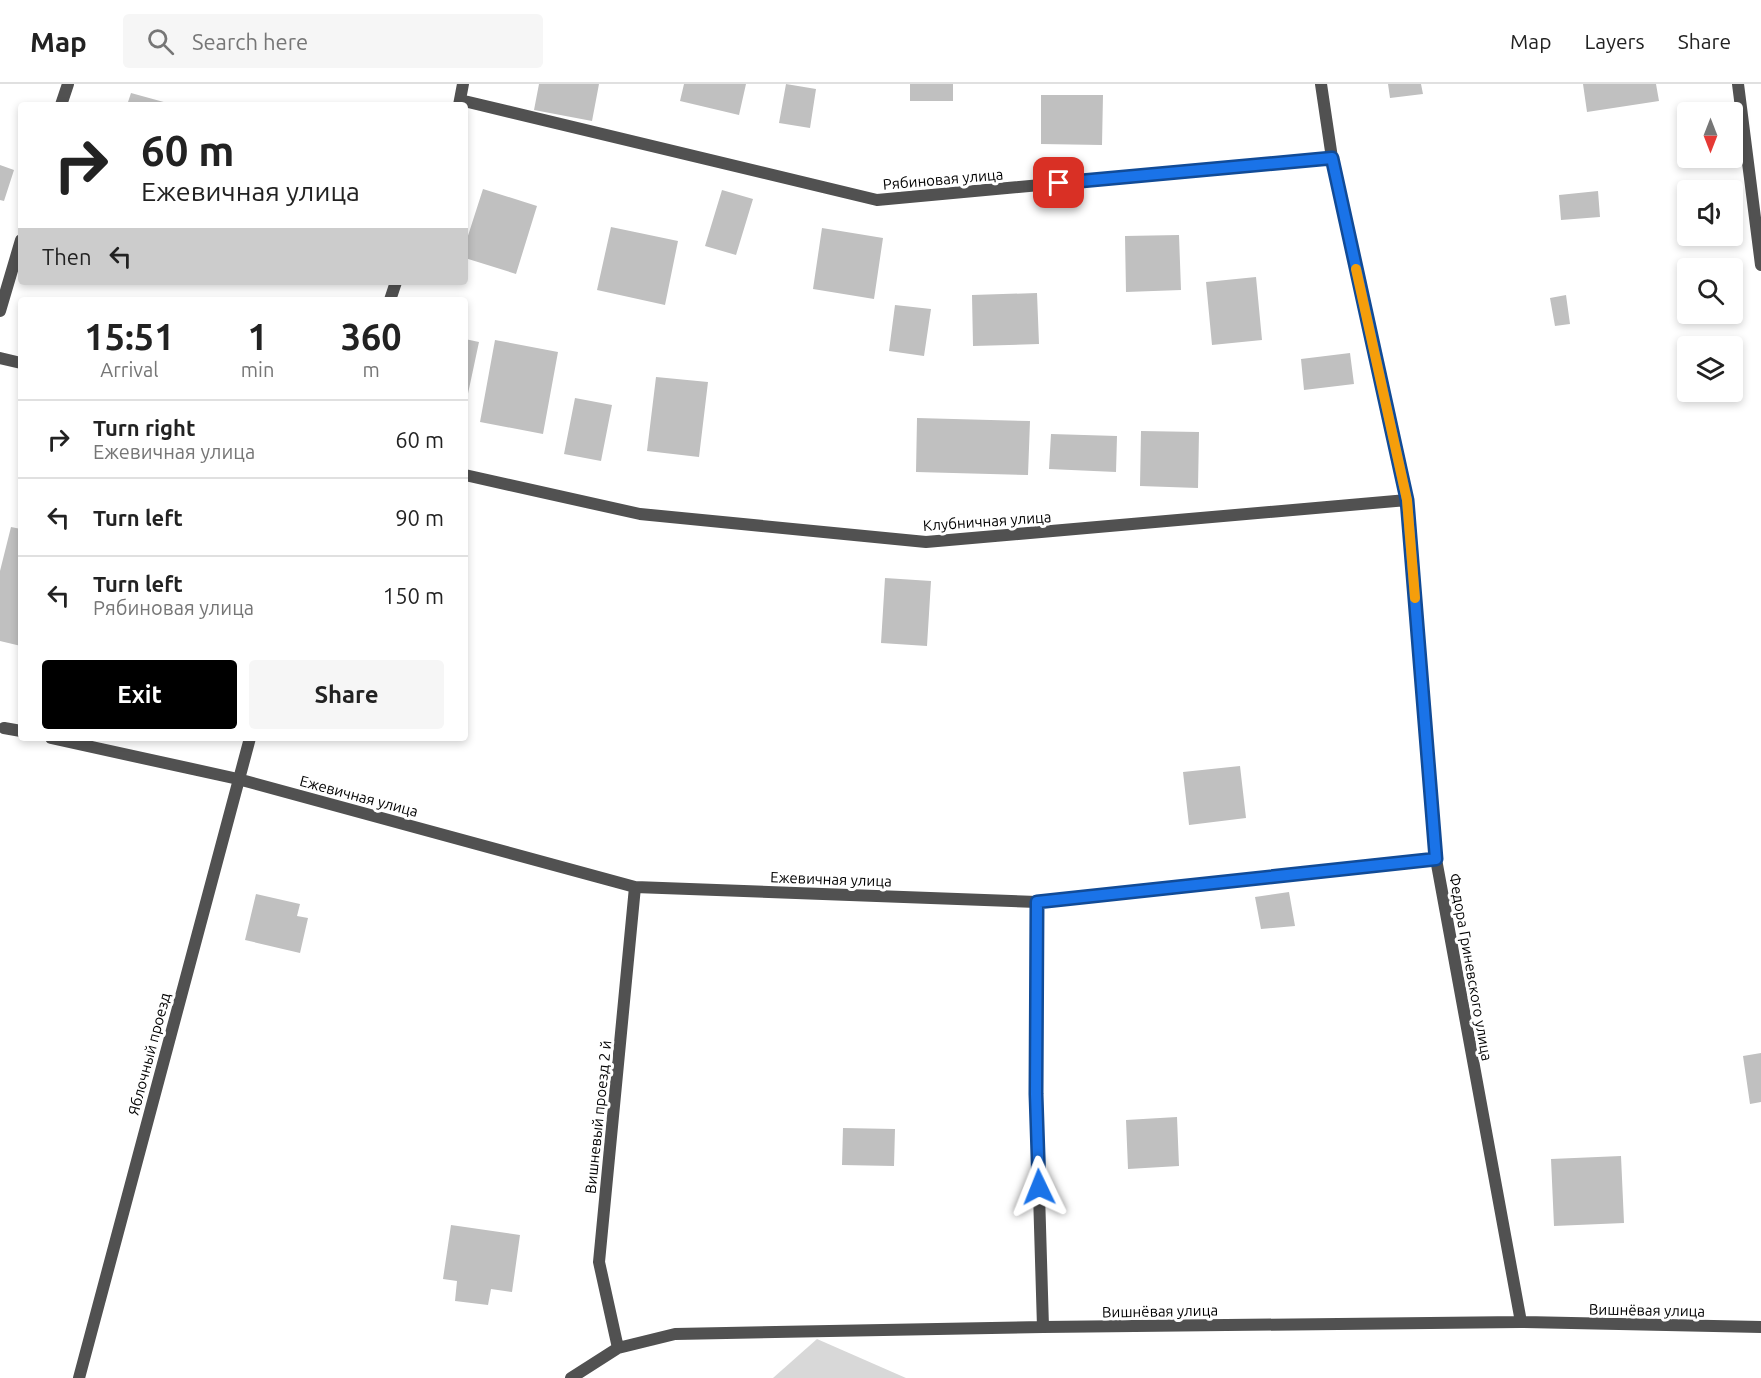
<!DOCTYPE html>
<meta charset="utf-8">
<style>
body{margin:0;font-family:Ubuntu,sans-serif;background:#f6f6f6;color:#222;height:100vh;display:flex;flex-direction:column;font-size:22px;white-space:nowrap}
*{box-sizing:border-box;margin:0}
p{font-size:20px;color:#767676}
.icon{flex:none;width:33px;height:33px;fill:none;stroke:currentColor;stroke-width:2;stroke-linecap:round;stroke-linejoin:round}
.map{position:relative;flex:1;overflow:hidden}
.drawer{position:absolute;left:18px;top:213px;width:450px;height:444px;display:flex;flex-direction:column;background:#fff;border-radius:6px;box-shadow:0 3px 9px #0003}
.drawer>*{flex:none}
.banner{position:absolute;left:18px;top:18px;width:450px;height:183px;border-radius:6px;box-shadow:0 3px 9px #0003;background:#fff;color:#222;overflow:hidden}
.needle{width:39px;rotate:180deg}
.controls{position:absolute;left:1677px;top:18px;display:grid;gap:12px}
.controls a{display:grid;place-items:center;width:66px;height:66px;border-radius:6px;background:#fff;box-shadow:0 3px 9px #0003;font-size:30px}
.pin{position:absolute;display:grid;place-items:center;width:51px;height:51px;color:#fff;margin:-26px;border-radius:12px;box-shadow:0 3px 9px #0006}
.me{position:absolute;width:66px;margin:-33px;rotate:358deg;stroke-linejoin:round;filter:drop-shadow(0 0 4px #0008)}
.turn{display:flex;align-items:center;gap:21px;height:126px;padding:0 24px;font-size:27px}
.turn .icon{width:78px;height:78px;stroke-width:2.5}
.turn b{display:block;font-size:42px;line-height:51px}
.then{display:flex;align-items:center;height:57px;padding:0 24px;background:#0003;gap:12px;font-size:22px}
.eta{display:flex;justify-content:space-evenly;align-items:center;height:102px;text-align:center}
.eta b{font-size:36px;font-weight:600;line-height:42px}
.button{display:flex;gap:12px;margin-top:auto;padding:12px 24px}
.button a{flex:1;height:69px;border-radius:6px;background:#000;color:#fff;font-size:24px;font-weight:600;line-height:69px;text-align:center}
.button a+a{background:#f6f6f6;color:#222}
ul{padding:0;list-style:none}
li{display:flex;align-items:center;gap:18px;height:78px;padding:0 24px;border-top:2px solid #e0e0e0}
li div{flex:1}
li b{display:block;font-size:22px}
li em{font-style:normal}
header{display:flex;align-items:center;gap:36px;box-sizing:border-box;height:84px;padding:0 30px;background:#fff;border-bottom:2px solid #e0e0e0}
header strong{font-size:28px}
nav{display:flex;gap:33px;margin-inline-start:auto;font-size:21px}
.search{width:420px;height:54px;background:#f6f6f6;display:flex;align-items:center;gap:15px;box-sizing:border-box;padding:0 21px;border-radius:6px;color:#767676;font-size:22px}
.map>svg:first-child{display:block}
.green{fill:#d8d8d8}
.building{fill:#c0c0c0}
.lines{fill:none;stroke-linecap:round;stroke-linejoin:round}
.service{stroke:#515151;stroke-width:12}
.minor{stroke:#515151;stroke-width:12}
.route-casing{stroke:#114b97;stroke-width:15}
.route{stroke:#1a73e8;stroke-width:10}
.slow{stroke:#f59e0b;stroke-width:10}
.labels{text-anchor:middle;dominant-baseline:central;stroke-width:6;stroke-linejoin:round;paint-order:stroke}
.street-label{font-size:15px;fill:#000;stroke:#fff}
</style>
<header>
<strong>Map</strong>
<div class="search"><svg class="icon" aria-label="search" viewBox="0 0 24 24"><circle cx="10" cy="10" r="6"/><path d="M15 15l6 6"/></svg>Search here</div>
<nav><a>Map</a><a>Layers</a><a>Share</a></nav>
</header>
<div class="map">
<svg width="1761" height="1294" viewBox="0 0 1761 1294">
<rect width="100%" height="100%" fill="#fff"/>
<!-- green -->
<path class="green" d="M817,1255L906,1294H773Z"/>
<!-- building -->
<path class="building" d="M539,0H599L592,37L534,26Z
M684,0H746L739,31L680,17Z
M786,0L816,5L810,44L779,39Z
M910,0H953V17H910Z
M1388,0H1421L1423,10L1390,14Z
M1583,0H1656L1659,17L1587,28Z
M131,9L171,20V21H127Z
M1041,11H1103L1102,61L1041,60Z
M0,81L14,86L4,117L0,116Z
M483,105L537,122L516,190L465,174V161Z
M722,106L753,115L736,171L705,162Z
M1598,107L1600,133L1561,136L1559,111Z
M611,143L678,157L665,221L597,206Z
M822,144L883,154L874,215L813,205Z
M1179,151L1181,206L1126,208L1125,152Z
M1256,193L1262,256L1212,261L1206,198Z
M1037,209L1039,260L973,262L972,211Z
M1566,211L1570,240L1555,242L1550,214Z
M895,221L931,225L924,272L889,267Z
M465,255L479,258L466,319H465Z
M495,256L558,268L543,350L480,338Z
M1350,269L1354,300L1304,306L1301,275Z
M656,293L708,298L699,373L647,367Z
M575,314L612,321L601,377L564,370Z
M917,334L1030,337L1028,391L916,388Z
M1141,347L1199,348L1198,404L1140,402Z
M1051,350L1117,352L1116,388L1049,385Z
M11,443L21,445V562L0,557V487Z
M885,494L931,497L927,562L881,559Z
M1240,682L1246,734L1189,741L1183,688Z
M1289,808L1295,842L1261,845L1255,813Z
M256,810L300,820L297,832L308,834L300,869L245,856Z
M1761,969V1018L1750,1020L1743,972Z
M1177,1033L1179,1082L1128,1085L1126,1036Z
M843,1044L895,1045L894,1082L842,1081Z
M1621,1072L1624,1139L1554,1142L1551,1075Z
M451,1141L520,1151L512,1208L491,1205L488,1221L455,1217L457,1197L443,1195Z"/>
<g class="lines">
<!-- service -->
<path class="service" d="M61,21L68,0
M0,227L21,156
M4,644L21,647
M51,654L238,695"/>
<!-- minor -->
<path class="minor" d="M1321,0L1332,74L1407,416L1436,775L1521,1238
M1738,0L1761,181
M460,16L877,116L1332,74
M459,21L463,0
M390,216L396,198
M0,274L21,279
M465,391L640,430L926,458L1407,416
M238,695L635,803L1037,818L1436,775
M1037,818L1036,1009L1043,1243
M618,1264L599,1178L635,803
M79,1294L250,654
M571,1294L618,1264L675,1250L1043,1243L1521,1238L1761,1243"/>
</g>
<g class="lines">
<defs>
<path id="route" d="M1039,1103L1036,1010L1037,818L1436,775L1407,416L1332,74L1059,99"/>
</defs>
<!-- route casing -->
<use href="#route" class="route-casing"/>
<!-- route -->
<use href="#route" class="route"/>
<!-- slow -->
<path class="slow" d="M1356,185L1407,416L1415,514"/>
</g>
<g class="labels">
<!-- street labels -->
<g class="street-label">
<text transform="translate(943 95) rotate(-5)">Рябиновая улица</text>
<text transform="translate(987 437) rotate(-4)">Клубничная улица</text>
<text transform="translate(359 712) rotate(15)">Ежевичная улица</text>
<text transform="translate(831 795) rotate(2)">Ежевичная улица</text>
<text transform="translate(1471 883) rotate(80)">Федора Гриневского улица</text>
<text transform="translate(149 970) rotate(-75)">Яблочный проезд</text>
<text transform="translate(598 1033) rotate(-84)">Вишневый проезд 2 й</text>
<text transform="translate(1647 1226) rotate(1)">Вишнёвая улица</text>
<text transform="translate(1160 1227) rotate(-1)">Вишнёвая улица</text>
</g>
</g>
</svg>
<div class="controls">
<a><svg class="needle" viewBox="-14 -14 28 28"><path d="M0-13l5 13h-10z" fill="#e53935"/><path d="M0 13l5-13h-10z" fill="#767676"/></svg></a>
<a><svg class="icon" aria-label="sound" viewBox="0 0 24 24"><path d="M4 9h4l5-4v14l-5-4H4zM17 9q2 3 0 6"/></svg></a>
<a><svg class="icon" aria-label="search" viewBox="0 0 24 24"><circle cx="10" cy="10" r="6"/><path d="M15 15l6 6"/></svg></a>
<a><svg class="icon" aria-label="layers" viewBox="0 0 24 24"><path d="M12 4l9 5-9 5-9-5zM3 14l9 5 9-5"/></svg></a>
</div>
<div class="pin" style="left:1059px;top:99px;background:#d93025"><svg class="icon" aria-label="arrive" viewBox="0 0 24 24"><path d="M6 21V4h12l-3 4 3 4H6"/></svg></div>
<svg class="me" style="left:1039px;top:1103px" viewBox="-20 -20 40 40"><path d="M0-17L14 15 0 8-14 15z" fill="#1a73e8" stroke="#fff" stroke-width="4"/></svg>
<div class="banner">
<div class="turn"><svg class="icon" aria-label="right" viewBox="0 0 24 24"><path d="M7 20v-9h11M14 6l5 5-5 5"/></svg><div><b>60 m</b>Ежевичная улица</div></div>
<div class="then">Then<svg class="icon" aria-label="left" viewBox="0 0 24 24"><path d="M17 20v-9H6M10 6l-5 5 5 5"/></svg></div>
</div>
<section class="drawer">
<div class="eta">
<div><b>15:51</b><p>Arrival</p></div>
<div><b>1</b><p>min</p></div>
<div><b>360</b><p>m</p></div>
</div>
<ul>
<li><svg class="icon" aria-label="right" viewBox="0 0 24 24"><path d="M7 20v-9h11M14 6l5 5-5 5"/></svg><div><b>Turn right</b><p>Ежевичная улица</p></div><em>60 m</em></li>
<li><svg class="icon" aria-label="left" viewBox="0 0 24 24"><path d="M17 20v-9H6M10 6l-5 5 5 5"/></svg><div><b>Turn left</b></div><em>90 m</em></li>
<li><svg class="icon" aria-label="left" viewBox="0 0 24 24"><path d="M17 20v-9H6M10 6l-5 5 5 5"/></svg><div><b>Turn left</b><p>Рябиновая улица</p></div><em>150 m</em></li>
</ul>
<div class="button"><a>Exit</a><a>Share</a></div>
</section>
</div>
